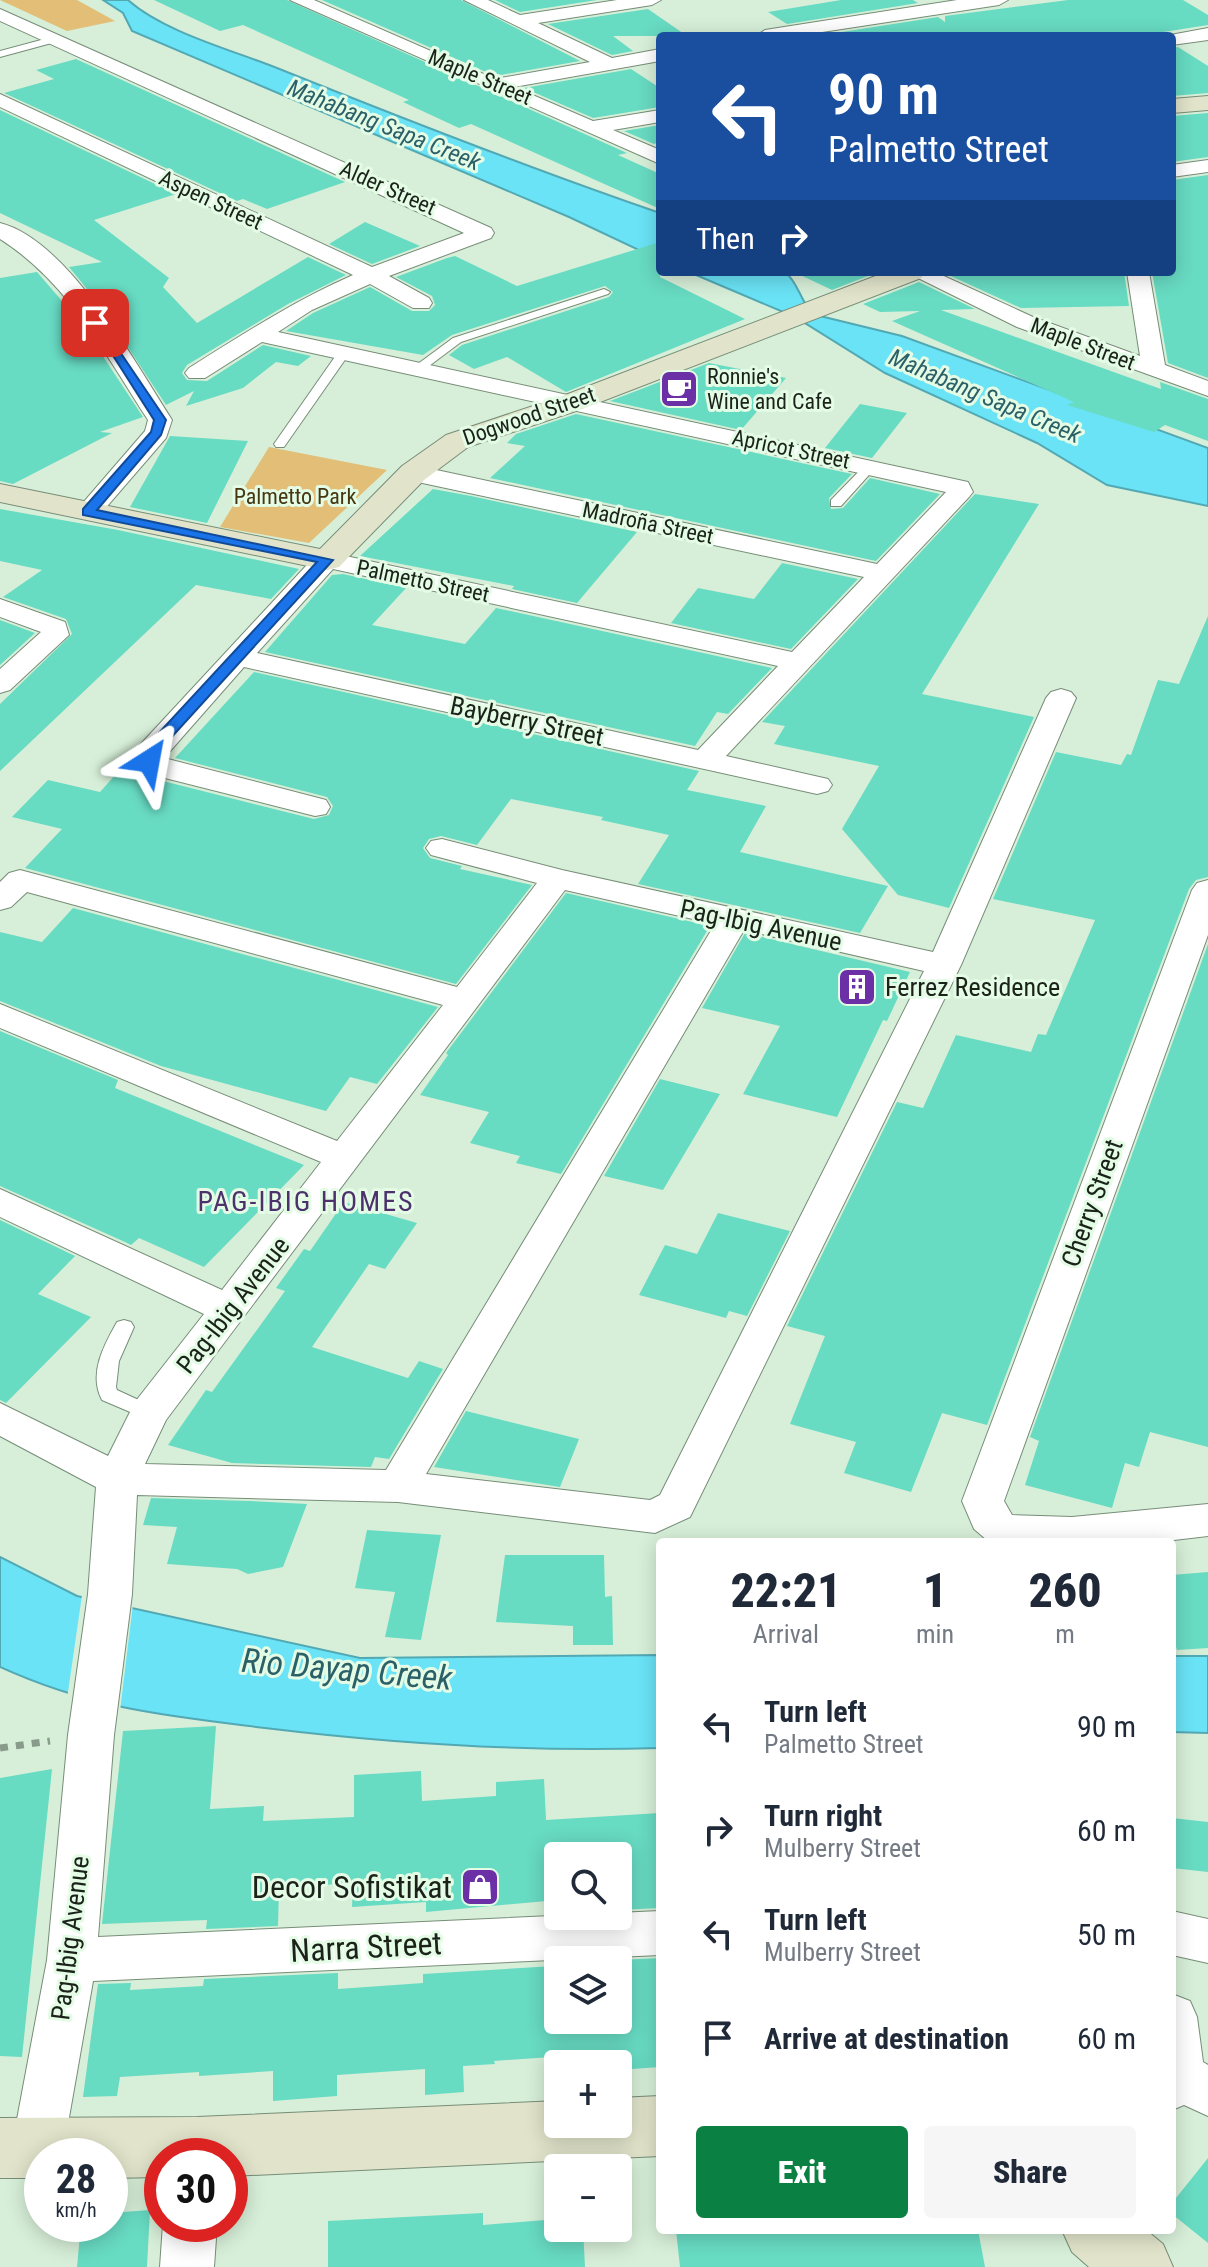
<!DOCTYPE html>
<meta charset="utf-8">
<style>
body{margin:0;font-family:"Roboto Condensed",sans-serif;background:#f6f6f7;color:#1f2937;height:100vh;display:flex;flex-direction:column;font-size:30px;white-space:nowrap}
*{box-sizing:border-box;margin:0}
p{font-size:26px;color:#747a83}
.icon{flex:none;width:44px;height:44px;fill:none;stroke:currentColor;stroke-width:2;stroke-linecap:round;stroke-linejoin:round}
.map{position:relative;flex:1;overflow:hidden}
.side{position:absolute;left:656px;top:1538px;width:520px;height:696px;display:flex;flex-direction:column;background:#fff;border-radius:8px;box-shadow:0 4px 20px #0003}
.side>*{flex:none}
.top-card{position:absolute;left:656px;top:32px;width:520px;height:244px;border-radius:8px;box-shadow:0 4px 20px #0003;background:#1a4fa0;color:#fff;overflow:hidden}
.controls{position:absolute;left:544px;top:1842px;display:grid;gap:16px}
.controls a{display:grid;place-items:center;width:88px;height:88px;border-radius:8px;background:#fff;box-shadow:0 4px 20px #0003;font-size:40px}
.speed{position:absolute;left:24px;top:2138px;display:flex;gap:16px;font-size:40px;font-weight:700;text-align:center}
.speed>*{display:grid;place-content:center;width:104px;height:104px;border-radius:50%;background:#fff;box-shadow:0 4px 20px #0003;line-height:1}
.speed small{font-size:20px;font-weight:400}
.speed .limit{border:12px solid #d22;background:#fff;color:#111}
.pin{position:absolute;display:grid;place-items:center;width:68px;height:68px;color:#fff;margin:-34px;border-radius:16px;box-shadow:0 4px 12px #0006}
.me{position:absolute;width:88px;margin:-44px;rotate:34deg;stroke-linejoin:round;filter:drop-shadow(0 0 6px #0008)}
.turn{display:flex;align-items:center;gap:28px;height:168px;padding:0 40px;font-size:36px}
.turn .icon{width:104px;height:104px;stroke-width:2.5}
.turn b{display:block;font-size:56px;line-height:68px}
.then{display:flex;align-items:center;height:76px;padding:0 40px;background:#0003;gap:16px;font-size:30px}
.eta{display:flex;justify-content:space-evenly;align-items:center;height:136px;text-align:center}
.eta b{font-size:48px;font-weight:800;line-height:56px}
.primary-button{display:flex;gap:16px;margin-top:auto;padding:16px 40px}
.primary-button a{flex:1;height:92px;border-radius:8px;background:#0b8043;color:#fff;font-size:32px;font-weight:800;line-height:92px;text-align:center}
.primary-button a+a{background:#f6f6f7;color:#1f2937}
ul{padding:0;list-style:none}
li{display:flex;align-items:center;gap:24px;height:104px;padding:0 40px}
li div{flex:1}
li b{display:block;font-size:30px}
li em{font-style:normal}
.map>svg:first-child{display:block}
.green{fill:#e2be76}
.water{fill:#6ae3f6;stroke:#52a9b4;stroke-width:2}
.pier{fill:#d7efd8}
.building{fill:#68dbc3}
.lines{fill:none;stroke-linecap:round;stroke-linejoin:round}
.lane-casing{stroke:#778d78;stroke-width:2}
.street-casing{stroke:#778d78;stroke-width:2}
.secondary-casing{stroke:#778d78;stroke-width:2}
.path{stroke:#899b8a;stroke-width:7;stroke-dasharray:8 8;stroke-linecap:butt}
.lane{fill:#fff;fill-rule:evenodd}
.street{fill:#fff;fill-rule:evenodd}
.secondary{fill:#e1e4ca;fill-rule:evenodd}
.route{fill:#1a73e8;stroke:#114b97;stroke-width:2}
.labels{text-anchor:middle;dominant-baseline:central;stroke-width:6;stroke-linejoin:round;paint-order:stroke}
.far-street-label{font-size:22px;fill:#1a221a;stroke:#e4fce5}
.far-poi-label{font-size:22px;fill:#1a221a;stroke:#e4fce5;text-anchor:start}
.far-park-label{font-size:22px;fill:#463612;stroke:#e4fce5}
.far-water-label{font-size:24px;font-style:italic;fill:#2c6068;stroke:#e4fce5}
.street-label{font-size:26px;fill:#1a221a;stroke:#e4fce5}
.poi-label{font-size:26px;fill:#1a221a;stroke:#e4fce5;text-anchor:start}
.neighbourhood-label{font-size:28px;letter-spacing:2px;fill:#4c316c;stroke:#e4fce5}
.near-poi-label{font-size:32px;fill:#1a221a;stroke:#e4fce5;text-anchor:end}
.near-street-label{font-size:32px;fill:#1a221a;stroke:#e4fce5}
.near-water-label{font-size:34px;font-style:italic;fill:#2c6068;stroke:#e4fce5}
</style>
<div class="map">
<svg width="1208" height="2267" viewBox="0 0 1208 2267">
<rect width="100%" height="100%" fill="#d7efd8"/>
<!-- green -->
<path class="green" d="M0,0H77L115,21L67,31Z
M269,447L387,470L309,543L220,527Z"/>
<!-- water -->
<path class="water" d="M103,0H128C164,32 232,50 277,68C404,119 531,169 660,213V260L569,217L132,31L123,13Z
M689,272H785C800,284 800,304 816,315L902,336L1208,448V506L1107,485L1037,443L885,373L795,317Z
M0,1557L77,1596L360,1658L660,1655V1748C529,1752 396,1744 265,1728C167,1716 92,1709 0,1667Z
M1172,1656H1208V1733L1172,1732Z"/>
<!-- pier -->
<path class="pier" d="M82,1595L133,1604L120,1711L67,1699Z"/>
<!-- building -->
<path class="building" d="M154,0H287L627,153L618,155L660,174V209L471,124L459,128L403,102L409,100L243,25L220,31Z
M322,0H461L580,61L495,76Z
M495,0H597L520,12Z
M841,0H913L918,3L787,24L768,12Z
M1068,0H1183L1208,15V25L1138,36H816L938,17L945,22V16Z
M648,9L687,36H613L633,51L612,55L548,24Z
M1178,47L1208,66V93L1172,96V48Z
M76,59L345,182L267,209L243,199L237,201L4,93L54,79L36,70Z
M631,69L660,88V107L593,118L524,88Z
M0,110L176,194L94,220L169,278L163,287L197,323L308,257L346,275L288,304L187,365L182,373L187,380L207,381L263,345L311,356L298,366L276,362L243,388L186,406L194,391L166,405L100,305L69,267L102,262L0,213Z
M1208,113V157L1172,162V116Z
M660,125V142L654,144L624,131Z
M1208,175V378L1168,363L1152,272H1172V180Z
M365,222L420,246L372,264L329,244Z
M660,242V277L745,319L566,392L507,357L474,369L449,355L462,345L609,297L613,292L605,286L452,335L423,355L286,331L313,313L370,287L412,311H429L435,305L432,296L396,277L447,258L455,256L517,286Z
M37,272L81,323L143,417L100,432L112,433L13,484L0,481V278Z
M794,272H878L832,290Z
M942,272H1124L1129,306L1021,308Z
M919,282L975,309L941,310L1161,389L1160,382L1208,399V441L1165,425L1154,432L1067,405L1074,402L892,321L920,311L880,312L863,304Z
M709,363L786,378L741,430L610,401Z
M860,404L907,413L872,458L825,448Z
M576,414L852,474L829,498L831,509L843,508L870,478L940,494L876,561L490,478L525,446L507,443L516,434Z
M170,436L248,441L207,523L130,507Z
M433,489L471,496L637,532L577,603L512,589L514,586L360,556Z
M975,494L1039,504L922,694L1034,717L949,908L898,895L842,829L879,766L774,744L785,726L762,722Z
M0,509L118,530L299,569L271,599L196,585L0,771V704L72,634L66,619L3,597L42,570L0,561Z
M782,563L858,579L791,649L671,623L698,588L754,599Z
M343,574L406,588L372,625L465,644L496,608L772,668L728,714L717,712L695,746L265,652L332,575Z
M1208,616V877L1196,880L1189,889L987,1425L942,1413L911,1492L844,1473L856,1442L790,1424L825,1336L787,1326L897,1102L923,1108L956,1035L1031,1052L1038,1034L1046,1035L1095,920L993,899L1056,752L1121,765L1127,754L1131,755L1158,680L1179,684Z
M0,620L35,633L0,665Z
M254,672L699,771L687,790L766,806L740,852L888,886L860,933L638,884L669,835L601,820L603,817L511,799L477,845L441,836L429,839L423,848L430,858L462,866L460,869L532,885L456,984L25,868L62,829L12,817L48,780L100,792L117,773L155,779L314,819L329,815L333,806L327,797L175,758Z
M566,893L710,926L561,1174L516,1163L520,1156L470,1143L489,1112L420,1095L448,1055L446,1053Z
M73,908L438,1007L377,1084L350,1077L326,1111L161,1066L0,1001V932L42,942Z
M745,933L910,972L887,1021L883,1020L837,1117L743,1094L780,1026L702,1008Z
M1208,944V1447L1150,1432L1139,1467L1125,1463L1112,1508L1025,1485L1039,1441L1030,1437Z
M0,1031L118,1080L115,1088L304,1165L204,1267L139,1238L131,1245L125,1242L0,1186Z
M660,1079L720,1094L663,1190L604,1176Z
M344,1202L417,1223L385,1269L369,1264L312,1347L408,1378L419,1361L443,1369L389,1459L375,1457L371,1467L232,1463L168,1445L206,1390L212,1392L285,1291L276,1288L304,1249L310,1251Z
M718,1213L790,1231L747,1316L729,1311L726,1318L639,1295L665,1245L697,1254Z
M0,1220L75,1256L38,1294L91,1317L6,1403L0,1400Z
M466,1411L579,1439L560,1487L434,1467Z
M151,1498L249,1501L307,1504L283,1567L248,1574L237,1569L167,1564L177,1527L143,1525Z
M367,1530L441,1535L421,1640L385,1637L395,1592L355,1588Z
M505,1555H604L605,1597L612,1596L613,1645H573V1626L496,1622Z
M1208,1572V1648L1177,1650L1172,1634V1575Z
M216,1726L210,1809L264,1806L263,1821L354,1817V1775L421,1771L422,1801L496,1796V1782L544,1779L546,1820L660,1813V1908L618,1910V1856H555L558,1900L426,1912V1902L352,1907L353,1883L279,1888L278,1926L206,1929L207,1920L102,1924L123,1731Z
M52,1769L22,2057L0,2056V1778Z
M1172,1818L1208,1822V1872L1172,1868Z
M660,1958V2067L618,2070V2064H565V2056L494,2061L495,2064L463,2066L464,2092L425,2095V2069L337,2075V2096L273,2101V2071L199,2076V2072L120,2077L117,2096L83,2097L98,1984L131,1983L130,1990L203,1986L204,1979L338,1973V1989L423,1983V1974L554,1966L557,2020H618V1960Z
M1208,2158V2243L1172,2214V2203Z
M150,2210L147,2267H77L81,2224H110V2213Z
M483,2213V2225L558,2219V2228H583L585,2267H328V2221Z
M676,2230H978L985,2267H680Z"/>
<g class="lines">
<defs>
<path id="lane" d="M56,36L59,41L0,57V51Z
M604,289L610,292L608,294L461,342L421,372L411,369L453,338Z
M339,351L349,354L284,447H276L274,444Z
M867,463L877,466L841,506H831V500Z
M124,1320L131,1322L134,1327L119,1361L116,1387L117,1390L156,1408L159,1413L156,1418L149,1420L102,1400C88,1374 104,1345 117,1322Z"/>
<path id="street" d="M290,0H314L495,79L590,62L464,0H488L520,15L617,0H661L652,5L538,23L612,58L660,49V61L514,87L593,121L660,110V122L613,130L660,150V164Z
M957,0H1008L999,5L796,36H756L765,30Z
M0,9L491,228L494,233L491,238L389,276L429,298L432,303L429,308H413L370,284L312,310L278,332L968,482L973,492L969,497L726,756L828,779L832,785L828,791L817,794L244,667L164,758L326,800L330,807L326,814L315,816L149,774L134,761L139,746L317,554L327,552L792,652L864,577L413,481L404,478L400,473L404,468L413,465L877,564L946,492L262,342L205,378H189L185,373L189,368C243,334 294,301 353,275L0,107V94L372,267L464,233L0,21ZM333,569L778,666L698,750L257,653Z
M1208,28V40L1172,45V36H1165Z
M1208,160V172L1172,177V165Z
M0,223C68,240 136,364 172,420L166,438L97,518L88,520L75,512L145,431L148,420C105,354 68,282 0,239Z
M906,272H935L1033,317L1140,356L1127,272H1149L1165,365L1208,381V396L1017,327Z
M0,599L65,622L69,635L10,690L0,693V669L41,632L0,617Z
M1061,689L1071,692L1076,698L961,965L690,1517L655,1533L398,1502L137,1495L132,1594L114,1735L98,1937L660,1911V1955L93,1981L64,2146L60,2156H42V2169L38,2171L20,2163L12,2146L47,1960L68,1735L88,1594L96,1487L0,1436V1403L108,1456L135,1402L204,1314L0,1217V1189L222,1290L321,1162L0,1028V1004L337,1141L443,1005L27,892L11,907L0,910V882L9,873L20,870L457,987L537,883L431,855L426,848L431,841L442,839L562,870L933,952L1046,698L1051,692ZM565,890L715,924L386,1470L145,1464L166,1420ZM744,930L924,971L660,1495L650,1500L426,1474Z
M1208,880V935L1004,1501L1012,1515L1072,1517L1208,1504V1536L1157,1542L988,1541L974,1529L962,1501L1192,890L1197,883Z
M1172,1911L1208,1919V1963L1172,1955Z
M1172,1994L1190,2001L1197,2017L1203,2062L1208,2065V2116L1184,2105L1172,2110Z
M163,2224H217L214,2267H160Z"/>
<path id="secondary" d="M1208,96V110L1172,113V99Z
M886,272H925L921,278L582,409L468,447L424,480L339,567L327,570L0,502V484L320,549L402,466L446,435L560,397Z
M660,2096V2156L230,2176V2156H162V2177L110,2178V2156H42V2178H0V2118L197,2117L558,2101V2124H618V2098Z
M1062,2230H1146L1163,2244L1173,2267H1089L1072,2252Z"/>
</defs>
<!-- lane casing -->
<use href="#lane" class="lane-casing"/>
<!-- street casing -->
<use href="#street" class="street-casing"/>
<!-- secondary casing -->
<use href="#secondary" class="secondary-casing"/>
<!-- path -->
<path class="path" d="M0,1748L50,1741"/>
<!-- lane -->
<use href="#lane" class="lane"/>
<!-- street -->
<use href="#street" class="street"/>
<!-- secondary -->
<use href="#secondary" class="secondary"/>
</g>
<!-- route -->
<path class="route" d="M91,321H99L166,420L161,435L97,510L333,560L157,753L154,765L149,766L141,761L144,749L317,562L83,515V509L151,432L154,420Z"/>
<!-- icons -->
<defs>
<symbol id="cafe-square" viewBox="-11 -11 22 22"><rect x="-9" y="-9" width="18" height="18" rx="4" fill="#6b30a6" stroke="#e4fce5"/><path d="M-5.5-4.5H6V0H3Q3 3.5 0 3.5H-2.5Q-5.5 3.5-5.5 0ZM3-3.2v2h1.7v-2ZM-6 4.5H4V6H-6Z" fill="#fff"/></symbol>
<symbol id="building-square" viewBox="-11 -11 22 22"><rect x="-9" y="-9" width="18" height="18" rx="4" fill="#6b30a6" stroke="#e4fce5"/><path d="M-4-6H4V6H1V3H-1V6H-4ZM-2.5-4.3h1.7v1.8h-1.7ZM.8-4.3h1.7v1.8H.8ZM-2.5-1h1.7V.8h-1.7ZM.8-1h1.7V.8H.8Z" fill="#fff"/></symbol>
<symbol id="shop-square" viewBox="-11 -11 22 22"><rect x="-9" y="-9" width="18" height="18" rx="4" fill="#6b30a6" stroke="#e4fce5"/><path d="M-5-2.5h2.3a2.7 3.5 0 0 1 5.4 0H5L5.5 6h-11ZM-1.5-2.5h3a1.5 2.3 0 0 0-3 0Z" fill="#fff"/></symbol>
</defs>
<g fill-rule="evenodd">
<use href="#cafe-square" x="657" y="367" width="44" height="44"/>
<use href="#building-square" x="835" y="965" width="44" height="44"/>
<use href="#shop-square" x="458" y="1865" width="44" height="44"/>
</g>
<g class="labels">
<!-- far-street labels -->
<g class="far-street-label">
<text transform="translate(480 77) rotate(23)">Maple Street</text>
<text transform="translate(388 188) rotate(24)">Alder Street</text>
<text transform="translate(211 200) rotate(25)">Aspen Street</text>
<text transform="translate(1083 344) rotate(21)">Maple Street</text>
<text transform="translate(529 416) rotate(-19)">Dogwood Street</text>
<text transform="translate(791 449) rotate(12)">Apricot Street</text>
<text transform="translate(648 523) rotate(12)">Madroña Street</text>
<text transform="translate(423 581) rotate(12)">Palmetto Street</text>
</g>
<!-- far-poi labels -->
<g class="far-poi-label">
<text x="707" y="376">Ronnie's<tspan x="707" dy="25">Wine and Cafe</tspan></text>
</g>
<!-- far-park labels -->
<g class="far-park-label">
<text x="295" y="496">Palmetto Park</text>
</g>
<!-- far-water labels -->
<g class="far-water-label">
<text transform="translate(384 125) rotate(22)">Mahabang Sapa Creek</text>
<text transform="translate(985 396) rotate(23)">Mahabang Sapa Creek</text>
</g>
<!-- street labels -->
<g class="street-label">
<text transform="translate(527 721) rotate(12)">Bayberry Street</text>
<text transform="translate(761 925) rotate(12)">Pag-Ibig Avenue</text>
<text transform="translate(1092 1203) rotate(-70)">Cherry Street</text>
<text transform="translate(233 1305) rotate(-52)">Pag-Ibig Avenue</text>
<text transform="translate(70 1938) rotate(-83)">Pag-Ibig Avenue</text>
</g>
<!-- poi labels -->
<g class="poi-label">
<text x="885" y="987">Ferrez Residence</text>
</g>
<!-- neighbourhood labels -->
<g class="neighbourhood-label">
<text x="306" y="1201">PAG-IBIG HOMES</text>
</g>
<!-- near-poi labels -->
<g class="near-poi-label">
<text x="452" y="1887">Decor Sofistikat</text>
</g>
<!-- near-street labels -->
<g class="near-street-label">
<text transform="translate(366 1947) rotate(-3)">Narra Street</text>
</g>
<!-- near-water labels -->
<g class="near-water-label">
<text transform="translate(347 1669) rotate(5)">Rio Dayap Creek</text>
</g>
</g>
</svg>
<div class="controls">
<a><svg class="icon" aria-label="search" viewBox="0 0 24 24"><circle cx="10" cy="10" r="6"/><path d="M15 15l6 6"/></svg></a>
<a><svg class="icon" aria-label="layers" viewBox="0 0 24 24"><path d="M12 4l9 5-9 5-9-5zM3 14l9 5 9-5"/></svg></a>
<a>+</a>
<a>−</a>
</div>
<div class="speed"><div>28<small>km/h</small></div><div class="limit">30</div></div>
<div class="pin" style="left:95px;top:323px;background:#d93025"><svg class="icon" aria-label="arrive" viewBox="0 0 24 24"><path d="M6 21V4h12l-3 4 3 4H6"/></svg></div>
<svg class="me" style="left:149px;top:761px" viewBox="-20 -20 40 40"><path d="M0-17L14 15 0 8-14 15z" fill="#1a73e8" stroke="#fff" stroke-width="4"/></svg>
<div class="top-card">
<div class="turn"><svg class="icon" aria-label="left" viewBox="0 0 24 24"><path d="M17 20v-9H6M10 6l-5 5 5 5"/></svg><div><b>90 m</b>Palmetto Street</div></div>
<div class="then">Then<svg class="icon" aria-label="right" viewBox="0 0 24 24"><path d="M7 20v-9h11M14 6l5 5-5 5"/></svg></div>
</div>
<section class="side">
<div class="eta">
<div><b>22:21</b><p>Arrival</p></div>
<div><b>1</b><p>min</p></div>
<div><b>260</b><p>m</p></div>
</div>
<ul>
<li><svg class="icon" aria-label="left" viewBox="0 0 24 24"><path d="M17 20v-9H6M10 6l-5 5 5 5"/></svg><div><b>Turn left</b><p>Palmetto Street</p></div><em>90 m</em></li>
<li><svg class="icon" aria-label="right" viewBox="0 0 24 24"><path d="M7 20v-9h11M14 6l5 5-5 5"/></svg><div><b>Turn right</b><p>Mulberry Street</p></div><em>60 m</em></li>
<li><svg class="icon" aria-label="left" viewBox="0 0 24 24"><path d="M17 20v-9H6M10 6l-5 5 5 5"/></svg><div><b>Turn left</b><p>Mulberry Street</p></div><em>50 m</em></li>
<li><svg class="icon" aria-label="arrive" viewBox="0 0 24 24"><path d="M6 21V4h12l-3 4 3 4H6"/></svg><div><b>Arrive at destination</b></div><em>60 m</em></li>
</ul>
<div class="primary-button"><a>Exit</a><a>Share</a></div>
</section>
</div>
